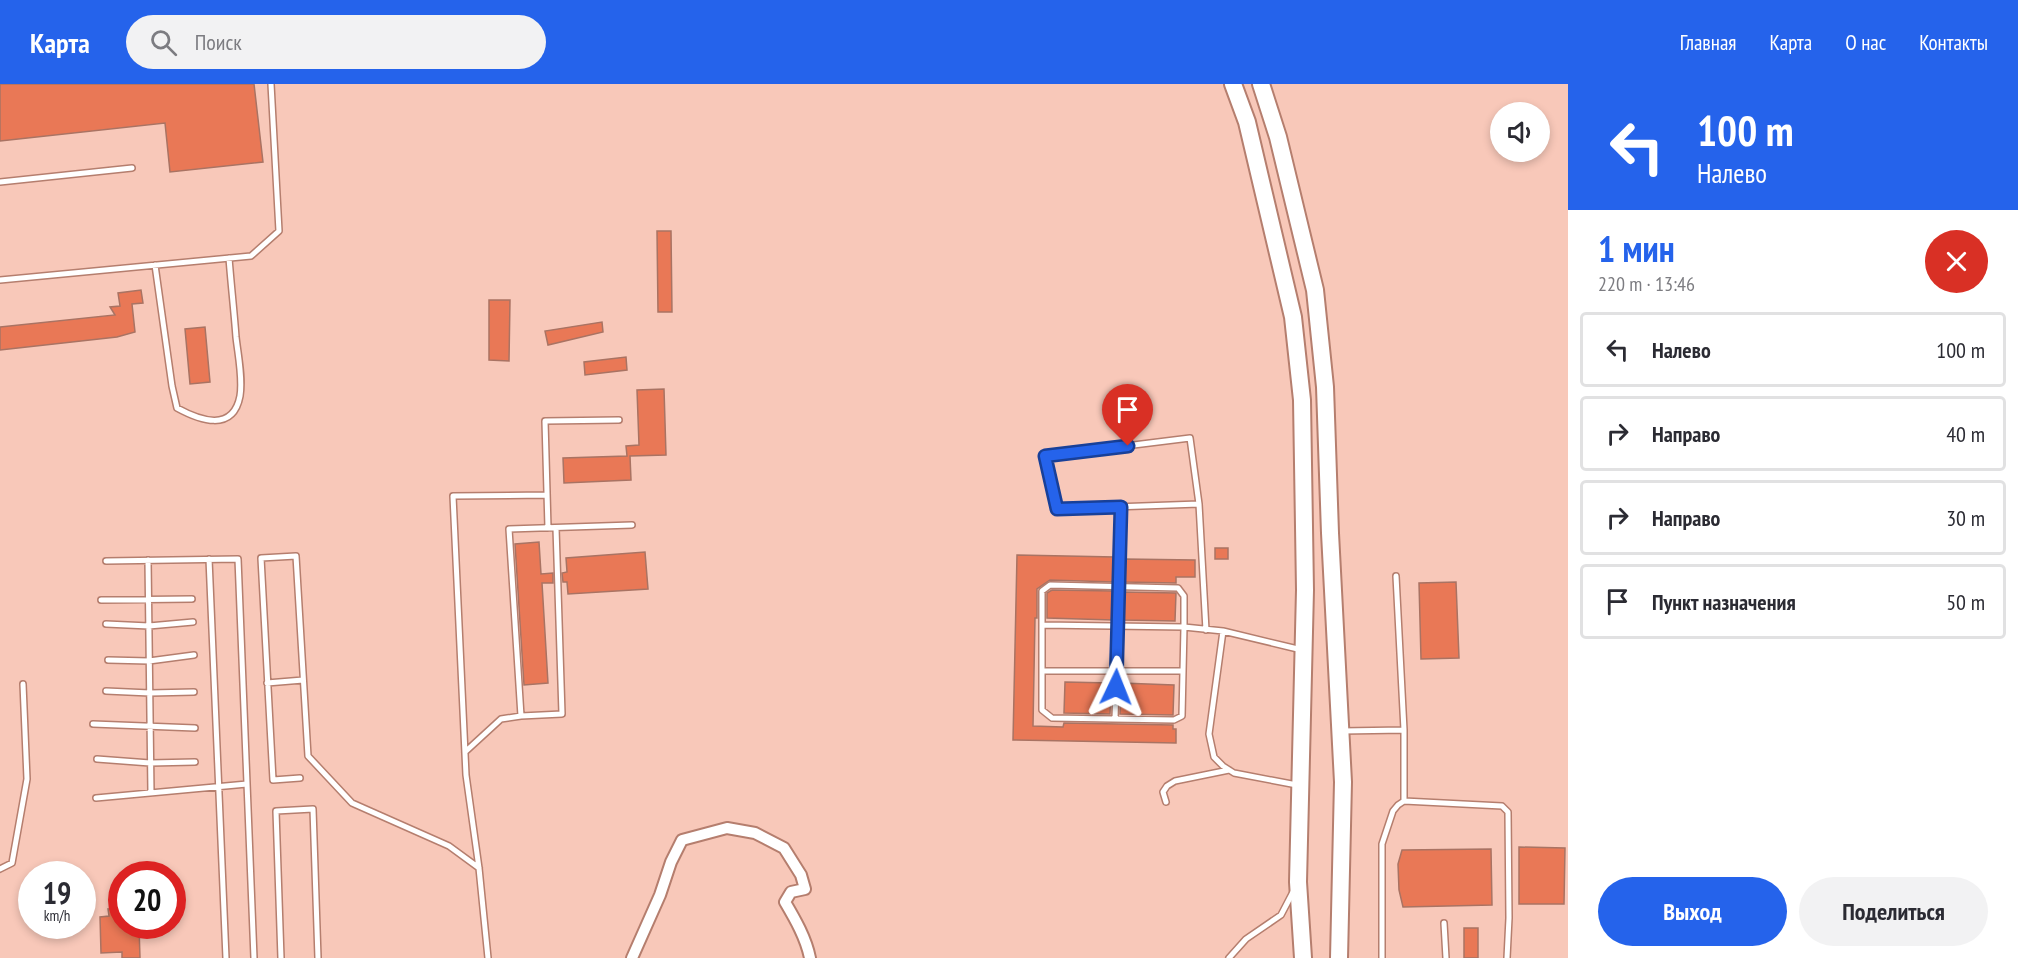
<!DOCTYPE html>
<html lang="ru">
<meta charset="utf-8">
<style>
body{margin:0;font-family:"PT Sans Narrow",sans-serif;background:#f2f2f3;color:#2b2b33;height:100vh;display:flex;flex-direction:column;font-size:22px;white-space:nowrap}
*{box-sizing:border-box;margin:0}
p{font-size:20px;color:#7c7c81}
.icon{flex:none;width:33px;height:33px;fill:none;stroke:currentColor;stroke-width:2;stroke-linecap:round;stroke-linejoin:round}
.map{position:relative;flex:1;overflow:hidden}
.panel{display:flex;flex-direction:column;background:#fff;width:450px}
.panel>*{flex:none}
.hud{background:#2563eb;color:#fff;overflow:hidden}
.controls{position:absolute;left:1490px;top:18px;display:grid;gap:12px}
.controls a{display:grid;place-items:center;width:60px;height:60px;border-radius:50%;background:#fff;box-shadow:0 3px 9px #0003;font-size:30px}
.speed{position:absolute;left:18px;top:777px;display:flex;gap:12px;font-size:30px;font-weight:700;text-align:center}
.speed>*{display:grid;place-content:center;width:78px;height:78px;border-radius:50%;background:#fff;box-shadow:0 3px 9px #0003;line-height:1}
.speed small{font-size:15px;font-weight:400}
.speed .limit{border:9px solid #d22;background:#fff;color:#111}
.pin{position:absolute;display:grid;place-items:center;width:51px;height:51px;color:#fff;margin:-62px -26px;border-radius:50% 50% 50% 0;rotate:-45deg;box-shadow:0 0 6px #0007}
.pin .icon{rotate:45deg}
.me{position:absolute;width:66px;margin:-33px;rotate:2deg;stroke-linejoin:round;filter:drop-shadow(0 0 4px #0008)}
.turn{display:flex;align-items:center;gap:21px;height:126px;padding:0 30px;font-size:27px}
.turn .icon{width:78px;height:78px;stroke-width:2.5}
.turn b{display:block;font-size:42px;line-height:51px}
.round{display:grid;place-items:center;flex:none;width:63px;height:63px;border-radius:32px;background:#f2f2f3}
.overview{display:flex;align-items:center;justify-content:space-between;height:102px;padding:0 30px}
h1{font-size:36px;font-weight:800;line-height:45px;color:#2563eb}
.primary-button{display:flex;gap:12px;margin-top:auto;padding:12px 30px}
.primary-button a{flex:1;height:69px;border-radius:36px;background:#2563eb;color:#fff;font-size:24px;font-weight:800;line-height:69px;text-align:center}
.primary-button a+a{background:#f2f2f3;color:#2b2b33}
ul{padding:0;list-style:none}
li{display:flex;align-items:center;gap:18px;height:75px;margin:0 12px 9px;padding:0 18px;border:3px solid #e1e1e2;border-radius:6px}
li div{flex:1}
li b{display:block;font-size:22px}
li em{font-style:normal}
header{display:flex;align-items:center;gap:36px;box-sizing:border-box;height:84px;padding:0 30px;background:#2563eb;color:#fff}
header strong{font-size:28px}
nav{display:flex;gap:33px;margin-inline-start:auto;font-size:21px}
.search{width:420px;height:54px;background:#f2f2f3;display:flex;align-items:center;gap:15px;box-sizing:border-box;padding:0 21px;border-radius:33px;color:#7c7c81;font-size:22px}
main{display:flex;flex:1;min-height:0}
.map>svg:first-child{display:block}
.building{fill:#e97856;stroke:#a97363;stroke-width:1.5}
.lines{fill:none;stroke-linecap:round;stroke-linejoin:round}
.service-casing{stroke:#b57e6e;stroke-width:8}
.minor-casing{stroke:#b57e6e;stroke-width:14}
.primary-casing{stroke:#b57e6e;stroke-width:20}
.service{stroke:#fff;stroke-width:5}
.minor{stroke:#fff;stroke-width:10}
.primary{stroke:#fff;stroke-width:16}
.route-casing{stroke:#184099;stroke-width:15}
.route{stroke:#2563eb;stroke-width:10}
</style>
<header>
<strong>Карта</strong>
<div class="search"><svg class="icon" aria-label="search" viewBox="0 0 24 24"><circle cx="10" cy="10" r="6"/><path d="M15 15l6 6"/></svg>Поиск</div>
<nav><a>Главная</a><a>Карта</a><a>О нас</a><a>Контакты</a></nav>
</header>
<main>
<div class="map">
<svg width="1568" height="874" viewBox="0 0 1568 874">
<rect width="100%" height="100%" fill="#f8c8b9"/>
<!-- building -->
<path class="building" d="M0,0H254L263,78L170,88L165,39L0,57Z
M657,147H671L672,228H658Z
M141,206L143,219L132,220L135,248L117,253L0,266V243L115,231L110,223L120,222L118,209Z
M489,216H510L509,277L489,276Z
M602,238L603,248L548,261L545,247Z
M205,243L210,298L190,300L185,245Z
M626,273L627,286L585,291L584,278Z
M664,305L666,371L630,372L631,396L564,399L563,374L627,372L626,362L639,361L637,306Z
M539,458L541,490L553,489V499H542L548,599L524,601L515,460Z
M1215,464H1228V475H1215Z
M645,468L648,505L568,510L567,498H563L562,489L567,488L566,474Z
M1017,471L1115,473L1114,498L1050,496L1037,505V534H1035L1033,642L1063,643L1064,639L1173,641V645H1176V659L1013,656Z
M1124,475L1195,476V493H1176V499L1124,498Z
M1456,498L1459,574L1421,575L1419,499Z
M1052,506L1114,507L1113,536L1047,534V509Z
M1123,508L1176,509L1175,537L1123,536Z
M1065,598L1111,599L1110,630L1064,629Z
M1121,599L1174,601L1173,631L1120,630Z
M1519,763L1565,764L1564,820H1519Z
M1491,765L1492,821L1403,823L1399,806L1398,780L1402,766Z
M122,824V842H139L140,874H122V868L101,869L100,833L109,832L108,825Z
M1464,844H1478V874H1464Z"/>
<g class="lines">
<defs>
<path id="service" d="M0,98L132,84
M155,181L172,302L177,324C199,336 233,349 240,312C243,294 238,271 236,253C234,226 231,200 229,174
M0,196L251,172L279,147L271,0
M1199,420L1190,354L1045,372L1057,425L1199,420L1206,546
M548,444L545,337L619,336
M209,475L226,874
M148,476L151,709
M106,477L238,475L254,874
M1396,492L1404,646V717L1502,722L1508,728L1509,834L1507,874
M101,516L192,515
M106,540L149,542L193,538
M1042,541L1184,543V512L1178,504L1050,501L1042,507V626L1052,634L1174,636L1182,632L1184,543L1223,547L1302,566
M1223,547L1209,650L1214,673L1223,682L1234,689L1297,701
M108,576L149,577L194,571
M1042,587H1183
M267,599L303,596
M106,607L150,609L194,608
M521,632L562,630L556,444
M1115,635L1121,423
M93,640L195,644
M1342,647L1404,646
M465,668L501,635L521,632L509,445L632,441
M97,675L150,679L195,678
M300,694L273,696L261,474L296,472L308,672L352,719L449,762L479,784
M96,714L247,700
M1166,718L1163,708L1167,702L1175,697L1229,686
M0,785L12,779L27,695L23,600
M1444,839L1446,874
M281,874L276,727L313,725L318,874
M488,874L479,784L466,691L453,412L546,411
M1229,874L1246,855L1281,831L1293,808
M1382,874V760L1393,727L1398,721L1404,717"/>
<path id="minor" d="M632,874L660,811L671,778L682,756L727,744L755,749L784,764L801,791L805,805L791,808L785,818C795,835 806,854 810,874"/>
<path id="primary" d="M1233,0L1247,38L1293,233L1302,316L1305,506L1298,798L1303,874
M1261,0L1278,53L1315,206L1325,303L1330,449L1343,698L1339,874"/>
</defs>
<!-- service casing -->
<use href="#service" class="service-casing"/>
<!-- minor casing -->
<use href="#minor" class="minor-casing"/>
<!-- primary casing -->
<use href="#primary" class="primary-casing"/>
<!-- service -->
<use href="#service" class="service"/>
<!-- minor -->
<use href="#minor" class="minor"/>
<!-- primary -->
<use href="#primary" class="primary"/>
</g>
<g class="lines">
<defs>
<path id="route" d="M1116,603L1121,423L1057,425L1045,372L1128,362"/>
</defs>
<!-- route casing -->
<use href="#route" class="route-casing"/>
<!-- route -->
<use href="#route" class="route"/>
</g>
</svg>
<div class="controls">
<a><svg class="icon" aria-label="sound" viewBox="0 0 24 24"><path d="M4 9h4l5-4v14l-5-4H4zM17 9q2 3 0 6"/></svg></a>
</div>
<div class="speed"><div>19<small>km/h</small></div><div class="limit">20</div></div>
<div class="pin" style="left:1128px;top:362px;background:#d93025"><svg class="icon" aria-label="arrive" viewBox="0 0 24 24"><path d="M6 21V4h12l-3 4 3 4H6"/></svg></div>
<svg class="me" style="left:1116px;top:603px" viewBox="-20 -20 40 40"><path d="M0-17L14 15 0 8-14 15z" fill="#2563eb" stroke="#fff" stroke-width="4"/></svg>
</div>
<section class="panel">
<div class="hud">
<div class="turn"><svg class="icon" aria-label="left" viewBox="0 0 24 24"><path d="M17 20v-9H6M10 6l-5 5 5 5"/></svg><div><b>100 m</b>Налево</div></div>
</div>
<div class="overview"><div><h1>1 мин</h1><p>220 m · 13:46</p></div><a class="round" style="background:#d93025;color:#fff"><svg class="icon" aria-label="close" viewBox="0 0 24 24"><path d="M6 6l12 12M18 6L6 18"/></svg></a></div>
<ul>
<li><svg class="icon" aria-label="left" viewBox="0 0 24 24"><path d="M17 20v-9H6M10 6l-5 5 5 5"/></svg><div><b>Налево</b></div><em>100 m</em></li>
<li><svg class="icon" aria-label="right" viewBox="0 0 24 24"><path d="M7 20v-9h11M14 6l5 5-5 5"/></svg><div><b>Направо</b></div><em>40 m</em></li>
<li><svg class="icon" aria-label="right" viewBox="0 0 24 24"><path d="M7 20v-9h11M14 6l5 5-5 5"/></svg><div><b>Направо</b></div><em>30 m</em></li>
<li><svg class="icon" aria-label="arrive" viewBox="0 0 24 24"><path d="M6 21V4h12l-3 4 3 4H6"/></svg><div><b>Пункт назначения</b></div><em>50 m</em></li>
</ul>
<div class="primary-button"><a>Выход</a><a>Поделиться</a></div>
</section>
</main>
